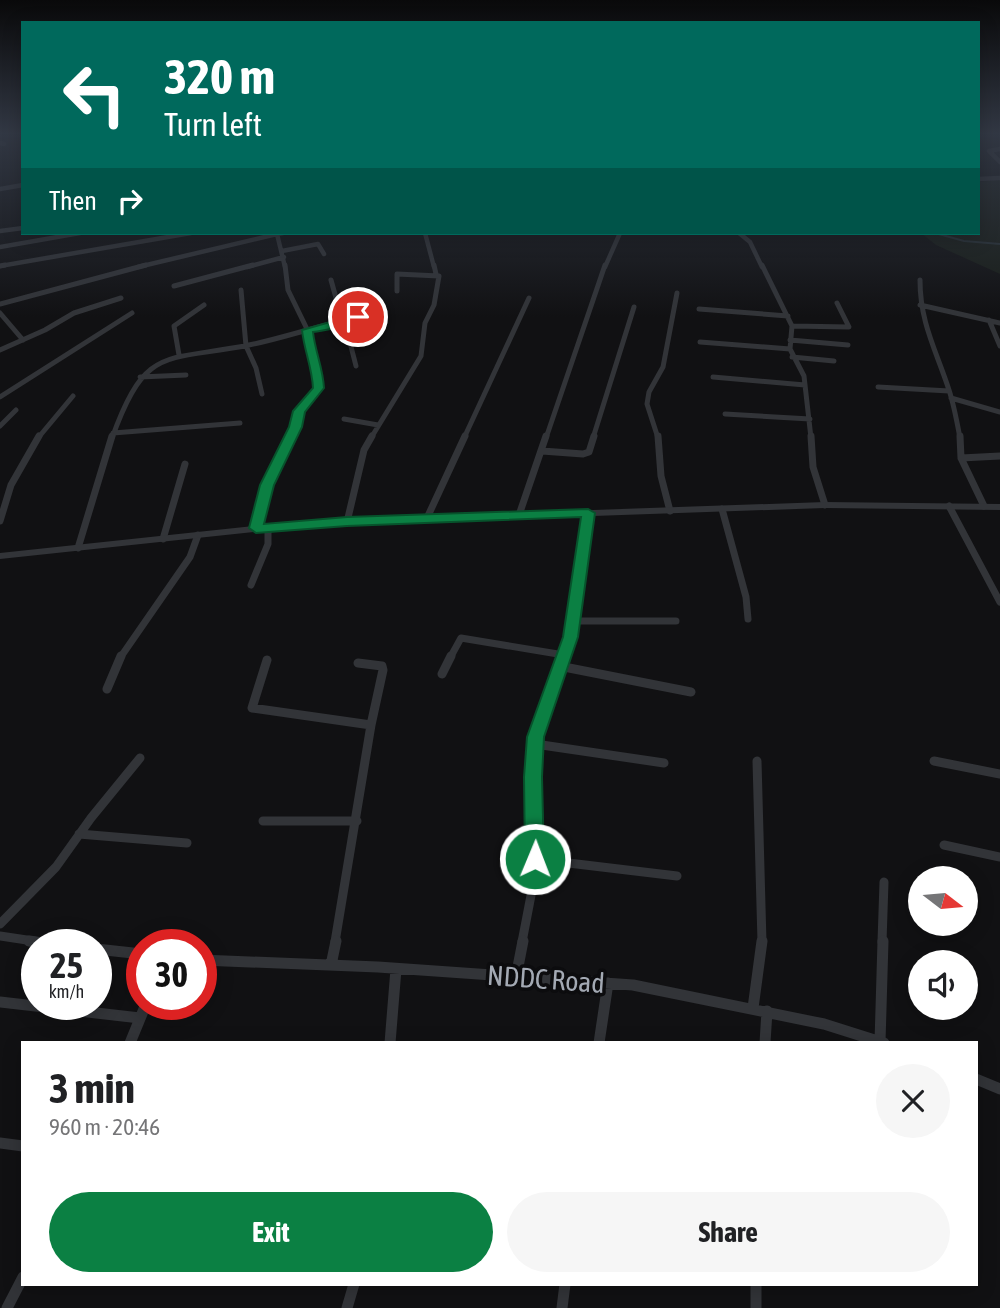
<!DOCTYPE html>
<meta charset="utf-8">
<style>
body{margin:0;font-family:"Asap Condensed",sans-serif;background:#f6f6f6;color:#202124;height:100vh;display:flex;flex-direction:column;font-size:26px;white-space:nowrap}
*{box-sizing:border-box;margin:0}
p{font-size:23px;color:#757577}
.icon{flex:none;width:38px;height:38px;fill:none;stroke:currentColor;stroke-width:2;stroke-linecap:round;stroke-linejoin:round}
.map{position:relative;flex:1;overflow:hidden}
.side{position:absolute;left:21px;top:1041px;width:957px;height:245px;display:flex;flex-direction:column;background:#fff;border-radius:0px;box-shadow:0 4px 18px #0003}
.side>*{flex:none}
.banner{position:absolute;left:21px;top:21px;width:959px;height:214px;border-radius:0px;box-shadow:0 4px 18px #0003;background:#00695c;color:#fff;overflow:hidden}
.needle{width:46px;rotate:106deg}
.buttons{position:absolute;left:908px;top:866px;display:grid;gap:14px}
.buttons a{display:grid;place-items:center;width:70px;height:70px;border-radius:50%;background:#fff;box-shadow:0 4px 18px #0003;font-size:35px}
.speed{position:absolute;left:21px;top:929px;display:flex;gap:14px;font-size:35px;font-weight:700;text-align:center}
.speed>*{display:grid;place-content:center;width:91px;height:91px;border-radius:50%;background:#fff;box-shadow:0 4px 18px #0003;line-height:1}
.speed small{font-size:18px;font-weight:400}
.speed .limit{border:10px solid #d22;background:#fff;color:#111}
.pin{position:absolute;display:grid;place-items:center;width:60px;height:60px;color:#fff;margin:-30px;border:4px solid #fff;border-radius:50%;box-shadow:0 2px 7px #0007}
.me{position:absolute;width:77px;margin:-38px;rotate:1deg;stroke-linejoin:round;filter:drop-shadow(0 0 5px #0008)}
.turn{display:flex;align-items:center;gap:24px;height:147px;padding:0 28px;font-size:32px}
.turn .icon{width:91px;height:91px;stroke-width:2.5}
.turn b{display:block;font-size:49px;line-height:60px}
.then{display:flex;align-items:center;height:66px;padding:0 28px;background:#0003;gap:14px;font-size:26px}
.round{display:grid;place-items:center;flex:none;width:74px;height:74px;border-radius:37px;background:#f6f6f6}
.headline{display:flex;align-items:center;justify-content:space-between;height:119px;padding:0 28px}
h1{font-size:42px;font-weight:700;line-height:52px}
.primary-button{display:flex;gap:14px;margin-top:auto;padding:14px 28px}
.primary-button a{flex:1;height:80px;border-radius:42px;background:#0b8043;color:#fff;font-size:28px;font-weight:700;line-height:80px;text-align:center}
.primary-button a+a{background:#f6f6f6;color:#202124}
.map>svg:first-child{display:block}
.green{fill:#181d18}
.lines{fill:none;stroke-linecap:round;stroke-linejoin:round}
.stream{stroke:#283136;stroke-width:2}
.minor-far4{stroke:#323438;stroke-width:4.5}
.minor-far3{stroke:#323438;stroke-width:5}
.minor-far2{stroke:#323438;stroke-width:7}
.minor-far1{stroke:#323438;stroke-width:9}
.minor{stroke:#323438;stroke-width:11}
.tertiary{fill:#323438;fill-rule:evenodd}
.route{fill:#0b8043;stroke:#07532c;stroke-width:2}
.labels{text-anchor:middle;dominant-baseline:central;stroke-width:7;stroke-linejoin:round;paint-order:stroke}
.near-street-label{font-size:28px;fill:#a3a9b3;stroke:#0c0c0e}
</style>
<div class="map">
<svg width="1000" height="1308" viewBox="0 0 1000 1308">
<rect width="100%" height="100%" fill="#111113"/>
<!-- green -->
<path class="green" d="M1000,180V274L936,245L921,233H978V182Z"/>
<g class="lines">
<!-- stream -->
<path class="stream" d="M935,233L964,241L1000,244"/>
<!-- minor-far4 -->
<path class="minor-far4" d="M0,143L4,144
M1000,149L989,151L1000,162
M978,179L1000,178
M0,189L23,185
M0,231L23,228
M283,233L277,234L285,267
M425,233L434,267
M739,233L750,242L762,267
M0,247L80,233
M282,251L318,244L324,254
M0,266L191,233
M138,267L277,234
M247,267L284,257
M605,267L620,233"/>
<!-- minor-far3 -->
<path class="minor-far3" d="M285,265L288,290L307,329L309,346L318,370L319,388L299,411L291,438
M434,265L436,274
M762,265L792,326L790,349L804,376L811,438
M0,266L5,265
M331,280L343,323L360,315L351,293
M920,280C920,323 936,350 949,390C954,405 957,422 960,438
M174,286L253,265
M241,290L246,346L256,368L262,394
M0,304L146,265
M920,305L1000,323
M699,309L788,316
M0,313L23,340
M989,320L1000,346
M792,326L849,327L837,303
M790,340L848,345
M700,342L790,349
M0,350L45,330L74,313L121,298
M179,355L174,326L204,305
M792,357L834,361
M140,377L186,375
M713,377L805,385
M878,387L949,391
M0,397L132,313
M951,398L1000,412
M725,414L810,419
M344,419L378,425
M0,426L16,410
M113,433L240,423
M38,438L73,396
M112,438C146,344 165,362 249,345C279,339 308,329 338,322L346,327L356,366
M371,438L421,356L425,323L434,305L439,276L397,274V291
M464,438L529,298
M546,438L605,265
M593,438L634,307
M658,438L647,404L649,392L663,367L677,293"/>
<!-- minor-far2 -->
<path class="minor-far2" d="M658,436L661,476L670,511
M811,436L813,467L825,505
M960,436L961,458L984,506
M542,451L583,454L589,452L594,436
M961,458L1000,456
M949,506L1000,602
M722,509L746,597L748,619
M519,515L546,436
M427,518L465,436
M0,521L11,485L39,436
M347,522L364,450L372,436
M256,528L267,485L291,436
M163,539L185,464
M78,548L112,436
M251,585L268,544V527
M573,621H676
M120,658L190,557L198,535
M450,658L461,638L564,655
M563,658L570,637L588,513"/>
<!-- minor-far1 -->
<path class="minor-far1" d="M267,660L252,708L371,725
M559,666L691,692
M442,674L451,656
M107,689L121,656
M535,744L664,763
M757,761L762,942
M934,761L1000,774
M263,821H357
M79,834L187,843
M944,845L1000,857
M535,859L677,876
M0,924L56,867L91,818L140,758
M0,936L40,942
M335,942L371,725L383,670L382,666L358,663
M522,942L533,885L536,839L533,777L535,737L563,656
M882,942L884,882"/>
<!-- minor -->
<path class="minor" d="M29,941L56,945
M96,949L142,954
M201,960L378,967L633,985L824,1024L884,1043
M331,965L336,941
M516,977L523,941
M0,1002L140,1018
M753,1008L762,941
M880,1042L883,941
M130,1043L146,1004
M390,1043L396,969
M599,1043L608,983
M765,1043L767,1011
M976,1079L1000,1089
M0,1143L23,1146
M756,1284V1308
M7,1308L23,1277
M347,1308L354,1284
M562,1308L565,1284"/>
<!-- tertiary -->
<path class="tertiary" d="M825,502L1000,504V510L825,508L359,524L283,529L0,559V553L283,523L359,518Z"/>
</g>
<!-- sky -->
<linearGradient id="sky" x2="0" y2="1"><stop stop-color="#09090a"/><stop offset="0.42" stop-color="#323844"/><stop offset="1" stop-color="#323844" stop-opacity="0"/></linearGradient>
<rect width="1000" height="317" fill="url(#sky)"/>
<!-- route -->
<path class="route" d="M358,314L363,317C349,328 329,329 313,332C315,351 323,368 324,388L305,412L302,427L274,485L264,524L347,517L588,509L595,513L578,637L544,737L542,777L544,859L542,865L535,867L528,865L525,859L524,777L527,737L563,637L581,517L347,526L256,533L249,528L260,485L289,427L293,411L313,388C312,367 304,350 302,330Z"/>
<g class="labels">
<!-- near-street labels -->
<g class="near-street-label">
<text transform="translate(546 979) rotate(4)">NDDC Road</text>
</g>
</g>
</svg>
<div class="buttons">
<a><svg class="needle" viewBox="-14 -14 28 28"><path d="M0-13l5 13h-10z" fill="#e53935"/><path d="M0 13l5-13h-10z" fill="#757577"/></svg></a>
<a><svg class="icon" aria-label="sound" viewBox="0 0 24 24"><path d="M4 9h4l5-4v14l-5-4H4zM17 9q2 3 0 6"/></svg></a>
</div>
<div class="speed"><div>25<small>km/h</small></div><div class="limit">30</div></div>
<div class="pin" style="left:358px;top:317px;background:#d93025"><svg class="icon" aria-label="arrive" viewBox="0 0 24 24"><path d="M6 21V4h12l-3 4 3 4H6"/></svg></div>
<svg class="me" style="left:535px;top:859px" viewBox="-20 -20 40 40"><circle r="17" fill="#0b8043" stroke="#fff" stroke-width="3"/><path d="M0-11L8 9 0 5-8 9z" fill="#fff"/></svg>
<div class="banner">
<div class="turn"><svg class="icon" aria-label="left" viewBox="0 0 24 24"><path d="M17 20v-9H6M10 6l-5 5 5 5"/></svg><div><b>320 m</b>Turn left</div></div>
<div class="then">Then<svg class="icon" aria-label="right" viewBox="0 0 24 24"><path d="M7 20v-9h11M14 6l5 5-5 5"/></svg></div>
</div>
<section class="side">
<div class="headline"><div><h1>3 min</h1><p>960 m · 20:46</p></div><a class="round"><svg class="icon" aria-label="close" viewBox="0 0 24 24"><path d="M6 6l12 12M18 6L6 18"/></svg></a></div>
<div class="primary-button"><a>Exit</a><a>Share</a></div>
</section>
</div>
